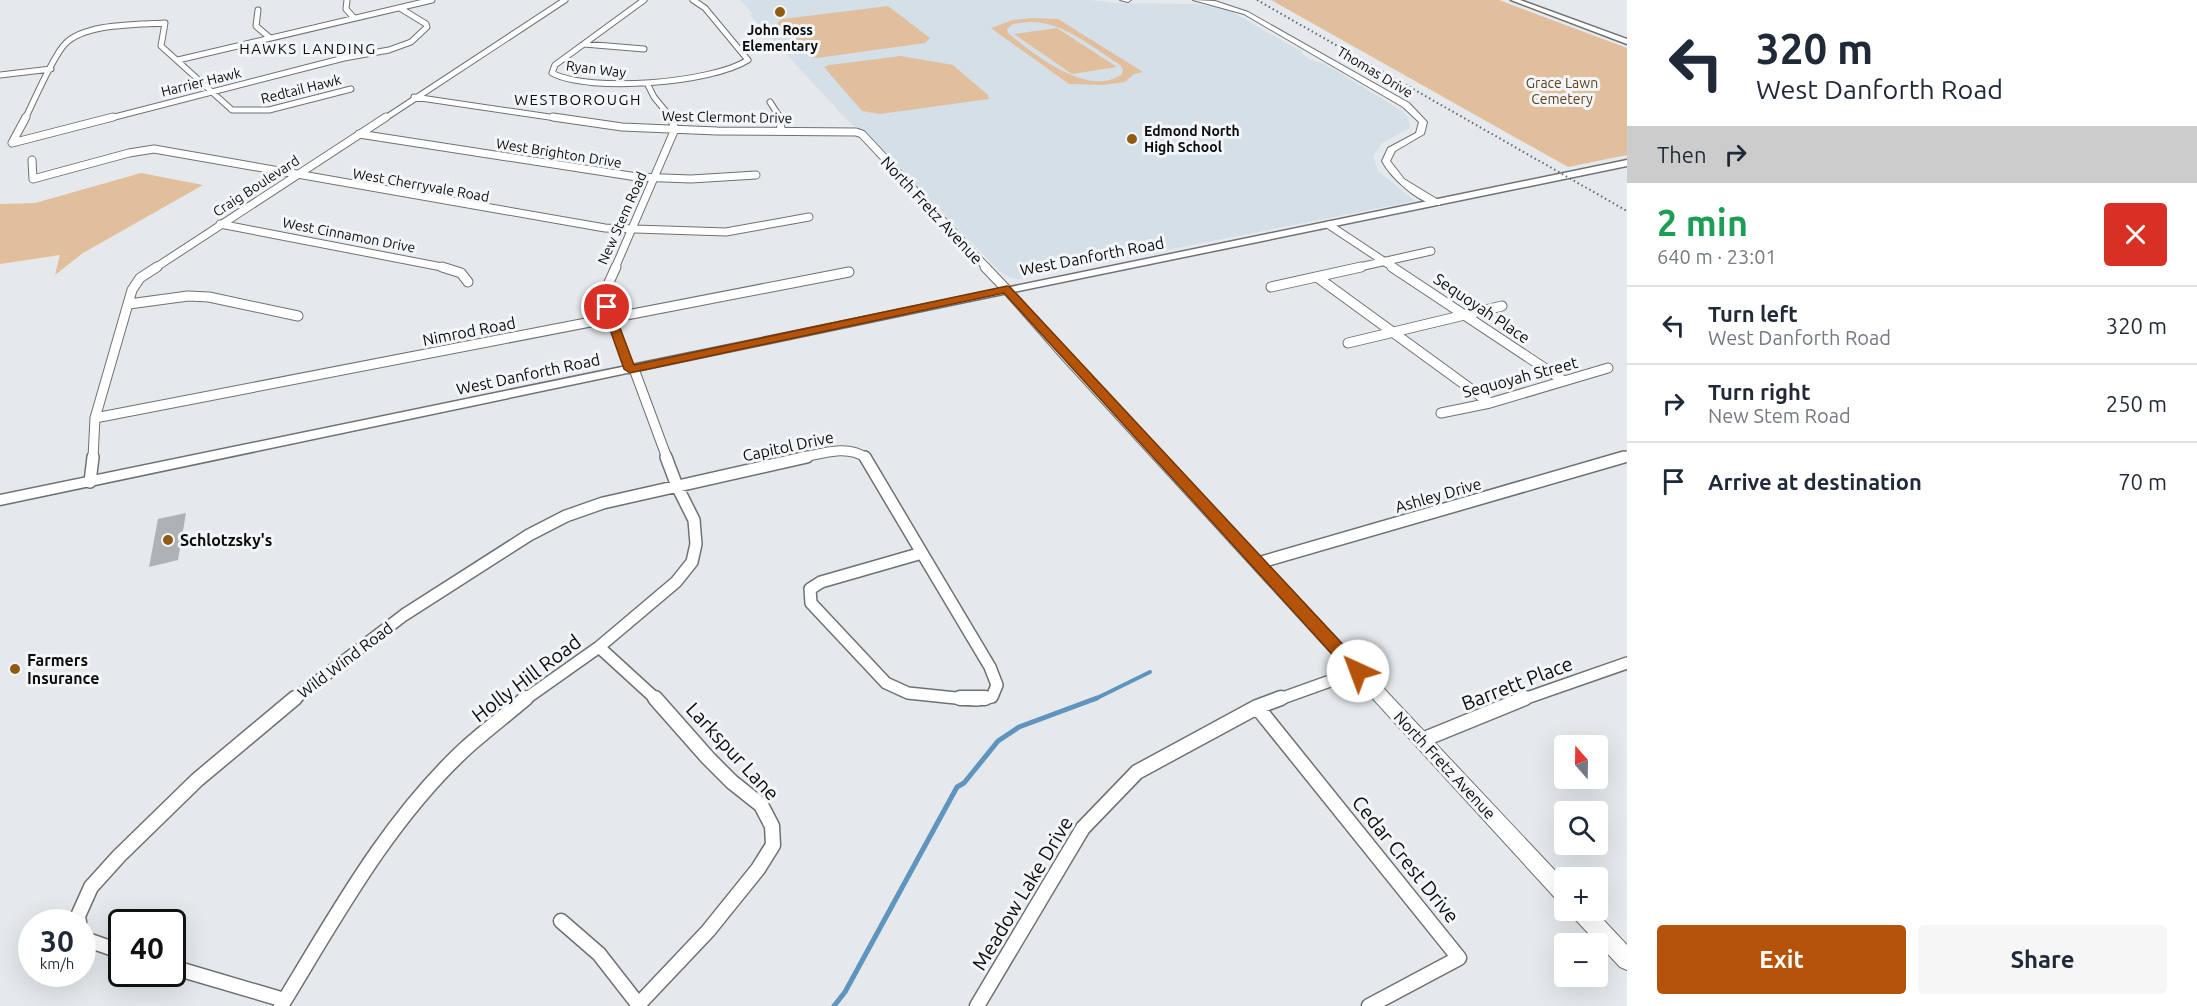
<!DOCTYPE html>
<meta charset="utf-8">
<style>
body{margin:0;font-family:Ubuntu,sans-serif;background:#f6f6f7;color:#1f2937;height:100vh;display:flex;flex-direction:column;font-size:22px;white-space:nowrap}
*{box-sizing:border-box;margin:0}
p{font-size:20px;color:#747a83}
.icon{flex:none;width:33px;height:33px;fill:none;stroke:currentColor;stroke-width:2;stroke-linecap:round;stroke-linejoin:round}
.map{position:relative;flex:1;overflow:hidden}
.drawer{display:flex;flex-direction:column;background:#fff;width:570px}
.drawer>*{flex:none}
.hud{background:#fff;color:#1f2937;overflow:hidden}
.needle{width:39px;rotate:340deg}
.tools{position:absolute;left:1554px;top:735px;display:grid;gap:12px}
.tools a{display:grid;place-items:center;width:54px;height:54px;border-radius:6px;background:#fff;box-shadow:0 6px 24px #0002;font-size:30px}
.speed{position:absolute;left:18px;top:909px;display:flex;gap:12px;font-size:30px;font-weight:700;text-align:center}
.speed>*{display:grid;place-content:center;width:78px;height:78px;border-radius:50%;background:#fff;box-shadow:0 6px 24px #0002;line-height:1}
.speed small{font-size:15px;font-weight:400}
.speed .limit{border:3px solid #111;border-radius:9px;background:#fff;color:#111}
.pin{position:absolute;display:grid;place-items:center;width:51px;height:51px;color:#fff;margin:-26px;border:3px solid #fff;border-radius:50%;box-shadow:0 2px 6px #0007}
.me{position:absolute;width:66px;margin:-33px;rotate:317deg;stroke-linejoin:round;filter:drop-shadow(0 0 4px #0008)}
.turn{display:flex;align-items:center;gap:21px;height:126px;padding:0 30px;font-size:27px}
.turn .icon{width:78px;height:78px;stroke-width:2.5}
.turn b{display:block;font-size:42px;line-height:51px}
.then{display:flex;align-items:center;height:57px;padding:0 30px;background:#0003;gap:12px;font-size:22px}
.round{display:grid;place-items:center;flex:none;width:63px;height:63px;border-radius:6px;background:#f6f6f7}
.head{display:flex;align-items:center;justify-content:space-between;height:102px;padding:0 30px}
h1{font-size:36px;font-weight:700;line-height:45px;color:#1e9e55}
.action{display:flex;gap:12px;margin-top:auto;padding:12px 30px}
.action a{flex:1;height:69px;border-radius:6px;background:#b45309;color:#fff;font-size:24px;font-weight:700;line-height:69px;text-align:center}
.action a+a{background:#f6f6f7;color:#1f2937}
ul{padding:0;list-style:none}
li{display:flex;align-items:center;gap:18px;height:78px;padding:0 30px;border-top:2px solid #e0e1e3}
li div{flex:1}
li b{display:block;font-size:22px}
li em{font-style:normal}
main{display:flex;flex:1;min-height:0}
.map>svg:first-child{display:block}
.built{fill:#d5dfe8}
.green{fill:#e1bf9c;fill-rule:evenodd}
.lines{fill:none;stroke-linecap:round;stroke-linejoin:round}
.stream-far1{stroke:#5e94be;stroke-width:4}
.stream{stroke:#5e94be;stroke-width:5}
.building{fill:#aeb2b5}
.minor-far4-casing{stroke:#6e7174;stroke-width:7}
.minor-far3-casing{stroke:#6e7174;stroke-width:9}
.minor-far2-casing{stroke:#6e7174;stroke-width:11}
.minor-far1-casing{stroke:#6e7174;stroke-width:14}
.minor-casing{stroke:#6e7174;stroke-width:17}
.tertiary-casing{stroke:#6e7174;stroke-width:2}
.secondary-casing{stroke:#6e7174;stroke-width:3}
.minor-far4{stroke:#fff;stroke-width:5}
.minor-far3{stroke:#fff;stroke-width:7}
.minor-far2{stroke:#fff;stroke-width:9}
.minor-far1{stroke:#fff;stroke-width:11}
.minor{stroke:#fff;stroke-width:14}
.tertiary{fill:#fff;fill-rule:evenodd}
.secondary{fill:#fff;fill-rule:evenodd}
.rail{stroke:#646668;stroke-width:2;stroke-dasharray:1.5 3;stroke-linecap:butt}
.route{fill:#b45309;stroke:#753606;stroke-width:1.5}
.poi-dot{fill:#925b12;stroke:#f2f6f9;stroke-width:2}
.labels{text-anchor:middle;dominant-baseline:central;stroke-width:6;stroke-linejoin:round;paint-order:stroke}
.far-poi-label{font-size:14px;font-weight:bold;fill:#0b0c0d;stroke:#f2f6f9}
.far-street-label{font-size:14px;fill:#0b0c0d;stroke:#f2f6f9}
.far-park-label{font-size:14px;fill:#61401b;stroke:#f2f6f9}
.far-neighbourhood-label{font-size:15px;letter-spacing:1.5px;fill:#0b0c0d;stroke:#f2f6f9}
.street-label{font-size:16px;fill:#0b0c0d;stroke:#f2f6f9}
.poi-label{font-size:16px;font-weight:bold;fill:#0b0c0d;stroke:#f2f6f9;text-anchor:start}
.near-street-label{font-size:20px;fill:#0b0c0d;stroke:#f2f6f9}
</style>
<main>
<div class="map">
<svg width="1627" height="1006" viewBox="0 0 1627 1006">
<rect width="100%" height="100%" fill="#e5e9ec"/>
<!-- built -->
<path class="built" d="M740,0H1090L1116,3L1195,4L1225,8L1302,52V54L1311,60L1325,64L1402,111L1408,117L1410,128L1382,143L1373,156L1378,171L1415,201L1019,279L1011,278L1000,272L868,134L851,124L750,15L753,14Z"/>
<!-- green -->
<path class="green" d="M1271,0H1499L1627,48V155L1568,167Z
M888,6L930,38L925,43L817,58L810,57L777,23L783,19Z
M1032,18L1058,19L1143,72L1134,74L1125,82L1104,85L1069,84L991,28L1013,20ZM1028,22C1063,21 1090,46 1119,64L1123,69L1122,74C1089,99 1033,54 1008,33L1007,29L1013,24Z
M1057,28L1117,67L1072,74L1014,34Z
M901,56L953,65L988,95L989,99L880,114L862,111L824,67L829,65Z
M141,173L203,185L83,253L55,275L60,255L0,264V204L35,203Z"/>
<g class="lines">
<!-- stream-far1 -->
<path class="stream-far1" d="M1093,700L1150,672"/>
<!-- stream -->
<path class="stream" d="M834,1006L845,992L957,787L964,783L998,741L1019,727L1097,698"/>
</g>
<!-- building -->
<path class="building" d="M186,513L178,560L149,567L158,519Z"/>
<g class="lines">
<defs>
<path id="minor-far4" d="M347,0L346,9L354,18
M644,0L555,65L552,73C590,93 712,83 748,60L705,8L693,0
M258,10L256,26L270,38
M584,44L644,49
M178,60L432,0
M0,75L51,69
M648,85L654,97L672,119
M414,97L563,119
M770,102L781,119
M25,119C34,101 53,56 65,44C85,23 137,25 165,23L161,46L232,110H269L351,89
M107,119L344,58L389,50L411,42L427,27L426,24L400,8
M384,119L565,0"/>
<path id="minor-far3" d="M553,117L622,127L717,131L856,132L862,134L987,268
M780,117L781,130
M359,134L637,177L691,179L756,175
M12,143L113,117
M12,143L26,117
M32,160L33,179L129,153L154,149L605,228L726,232L809,217
M220,224L447,268
M1329,225L1394,268
M155,268L386,117
M615,268L675,129L671,117
M1355,268L1431,251"/>
<path id="minor-far2" d="M442,267L461,273L468,282
M616,267L606,289L607,307L630,369
M985,267L1007,290
M1392,267L1564,381
M1317,277L1490,403
M1271,287L1361,267
M129,304L188,296L209,297L298,316
M1348,343L1502,306
M634,369L667,458
M1441,413L1490,403L1608,368
M95,418L849,272
M93,458L95,418L132,290L140,278L157,267
M800,458C821,454 847,444 866,458
M1619,458L1627,456"/>
<path id="minor-far1" d="M865,457L922,553
M90,482L93,457
M922,553L990,667L997,685L992,697L977,700
M922,553L821,582L810,589L811,603L886,683L908,693L975,700
M1258,563L1624,457
M599,647L657,700
M293,700L404,615L529,535L566,516L603,503L807,457
M524,700L599,647L676,582L692,562L696,544L694,520L677,486L666,457
M1277,700L1358,671
M1521,700L1627,663"/>
<path id="minor" d="M960,698H985
M1257,707L1459,958L1369,1006
M1422,740L1525,698
M561,921L599,954L638,1004
M79,922L78,916L91,887L119,856L197,780L295,698
M82,938L122,952
M172,967L284,1000
M281,1006C336,916 388,820 466,748C485,731 506,715 526,698
M637,1006L708,931L758,869L773,845L772,826L761,805L732,782L708,758L655,698
M977,1006L1083,828L1137,772L1257,707L1281,698"/>
<path id="tertiary" d="M1120,0H1131L1128,2Z
M1193,0L1215,1L1248,12L1409,103L1427,122L1424,134L1395,151L1390,161L1404,179L1440,201V205C1421,206 1390,177 1382,161L1388,148L1416,133L1419,122L1403,107L1244,14Z
M1007,287L1011,288L1070,355L1564,880V902L1557,900L1062,359L1003,292V288Z
M1571,910H1594L1627,945V970L1620,967L1573,917Z"/>
<path id="secondary" d="M1511,0H1520L1627,39V44Z
M1627,160V166L955,304L0,505V495Z"/>
</defs>
<!-- minor-far4 casing -->
<use href="#minor-far4" class="minor-far4-casing"/>
<!-- minor-far3 casing -->
<use href="#minor-far3" class="minor-far3-casing"/>
<!-- minor-far2 casing -->
<use href="#minor-far2" class="minor-far2-casing"/>
<!-- minor-far1 casing -->
<use href="#minor-far1" class="minor-far1-casing"/>
<!-- minor casing -->
<use href="#minor" class="minor-casing"/>
<!-- tertiary casing -->
<use href="#tertiary" class="tertiary-casing"/>
<!-- secondary casing -->
<use href="#secondary" class="secondary-casing"/>
<!-- minor-far4 -->
<use href="#minor-far4" class="minor-far4"/>
<!-- minor-far3 -->
<use href="#minor-far3" class="minor-far3"/>
<!-- minor-far2 -->
<use href="#minor-far2" class="minor-far2"/>
<!-- minor-far1 -->
<use href="#minor-far1" class="minor-far1"/>
<!-- minor -->
<use href="#minor" class="minor"/>
<!-- tertiary -->
<use href="#tertiary" class="tertiary"/>
<!-- secondary -->
<use href="#secondary" class="secondary"/>
<!-- rail -->
<path class="rail" d="M1257,0L1627,211"/>
</g>
<!-- route -->
<path class="route" d="M1007,286L1010,287L1363,666L1366,671L1363,676L1358,678L1352,676L1004,293L630,373L624,369L602,307L607,303L612,307L634,365Z"/>
<!-- markers -->
<g class="poi-dot">
<circle cx="780" cy="12" r="6"/>
<circle cx="1132" cy="139" r="6"/>
<circle cx="168" cy="540" r="6"/>
<circle cx="15" cy="669" r="6"/>
</g>
<g class="labels">
<!-- far-poi labels -->
<g class="far-poi-label">
<text x="780" y="30">John Ross<tspan x="780" dy="16">Elementary</tspan></text>
<text x="1144" y="131" text-anchor="start">Edmond North<tspan x="1144" dy="16">High School</tspan></text>
</g>
<!-- far-street labels -->
<g class="far-street-label">
<text transform="translate(596 69) rotate(7)">Ryan Way</text>
<text transform="translate(1375 72) rotate(31)">Thomas Drive</text>
<text transform="translate(201 82) rotate(-14)">Harrier Hawk</text>
<text transform="translate(301 89) rotate(-14)">Redtail Hawk</text>
<text transform="translate(727 117) rotate(1)">West Clermont Drive</text>
<text transform="translate(559 153) rotate(9)">West Brighton Drive</text>
<text transform="translate(421 185) rotate(10)">West Cherryvale Road</text>
<text transform="translate(256 186) rotate(-33)">Craig Boulevard</text>
<text transform="translate(622 218) rotate(-66)">New Stem Road</text>
<text transform="translate(349 235) rotate(11)">West Cinnamon Drive</text>
</g>
<!-- far-park labels -->
<g class="far-park-label">
<text x="1562" y="83">Grace Lawn<tspan x="1562" dy="16">Cemetery</tspan></text>
</g>
<!-- far-neighbourhood labels -->
<g class="far-neighbourhood-label">
<text x="308" y="48">HAWKS LANDING</text>
<text x="578" y="99">WESTBOROUGH</text>
</g>
<!-- street labels -->
<g class="street-label">
<text transform="translate(932 210) rotate(47)">North Fretz Avenue</text>
<text transform="translate(1092 256) rotate(-11)">West Danforth Road</text>
<text transform="translate(1482 308) rotate(34)">Sequoyah Place</text>
<text transform="translate(469 331) rotate(-11)">Nimrod Road</text>
<text transform="translate(528 374) rotate(-12)">West Danforth Road</text>
<text transform="translate(1520 377) rotate(-15)">Sequoyah Street</text>
<text transform="translate(788 446) rotate(-12)">Capitol Drive</text>
<text transform="translate(1438 495) rotate(-16)">Ashley Drive</text>
<text transform="translate(345 660) rotate(-37)">Wild Wind Road</text>
<text transform="translate(1445 765) rotate(47)">North Fretz Avenue</text>
</g>
<!-- poi labels -->
<g class="poi-label">
<text x="180" y="540">Schlotzsky's</text>
<text x="27" y="660">Farmers<tspan x="27" dy="18">Insurance</tspan></text>
</g>
<!-- near-street labels -->
<g class="near-street-label">
<text transform="translate(526 678) rotate(-37)">Holly Hill Road</text>
<text transform="translate(1517 683) rotate(-21)">Barrett Place</text>
<text transform="translate(733 751) rotate(47)">Larkspur Lane</text>
<text transform="translate(1406 859) rotate(51)">Cedar Crest Drive</text>
<text transform="translate(1022 893) rotate(-59)">Meadow Lake Drive</text>
</g>
</g>
</svg>
<div class="tools">
<a><svg class="needle" viewBox="-14 -14 28 28"><path d="M0-13l5 13h-10z" fill="#e53935"/><path d="M0 13l5-13h-10z" fill="#747a83"/></svg></a>
<a><svg class="icon" aria-label="search" viewBox="0 0 24 24"><circle cx="10" cy="10" r="6"/><path d="M15 15l6 6"/></svg></a>
<a>+</a>
<a>−</a>
</div>
<div class="speed"><div>30<small>km/h</small></div><div class="limit">40</div></div>
<div class="pin" style="left:607px;top:307px;background:#d93025"><svg class="icon" aria-label="arrive" viewBox="0 0 24 24"><path d="M6 21V4h12l-3 4 3 4H6"/></svg></div>
<svg class="me" style="left:1358px;top:671px" viewBox="-20 -20 40 40"><circle r="19" fill="#fff"/><path d="M0-13L10 11 0 6-10 11z" fill="#b45309"/></svg>
</div>
<section class="drawer">
<div class="hud">
<div class="turn"><svg class="icon" aria-label="left" viewBox="0 0 24 24"><path d="M17 20v-9H6M10 6l-5 5 5 5"/></svg><div><b>320 m</b>West Danforth Road</div></div>
<div class="then">Then<svg class="icon" aria-label="right" viewBox="0 0 24 24"><path d="M7 20v-9h11M14 6l5 5-5 5"/></svg></div>
</div>
<div class="head"><div><h1>2 min</h1><p>640 m · 23:01</p></div><a class="round" style="background:#d93025;color:#fff"><svg class="icon" aria-label="close" viewBox="0 0 24 24"><path d="M6 6l12 12M18 6L6 18"/></svg></a></div>
<ul>
<li><svg class="icon" aria-label="left" viewBox="0 0 24 24"><path d="M17 20v-9H6M10 6l-5 5 5 5"/></svg><div><b>Turn left</b><p>West Danforth Road</p></div><em>320 m</em></li>
<li><svg class="icon" aria-label="right" viewBox="0 0 24 24"><path d="M7 20v-9h11M14 6l5 5-5 5"/></svg><div><b>Turn right</b><p>New Stem Road</p></div><em>250 m</em></li>
<li><svg class="icon" aria-label="arrive" viewBox="0 0 24 24"><path d="M6 21V4h12l-3 4 3 4H6"/></svg><div><b>Arrive at destination</b></div><em>70 m</em></li>
</ul>
<div class="action"><a>Exit</a><a>Share</a></div>
</section>
</main>
